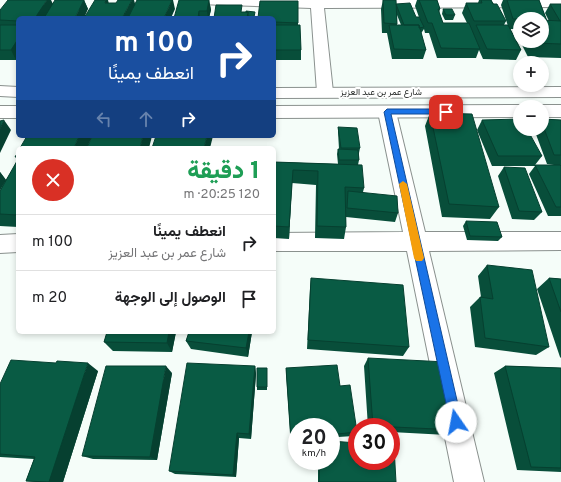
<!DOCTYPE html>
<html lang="ar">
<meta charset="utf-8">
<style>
body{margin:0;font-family:Overpass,Vazirmatn,sans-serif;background:#f2f2f2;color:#202124;direction:rtl;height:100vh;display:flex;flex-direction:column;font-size:15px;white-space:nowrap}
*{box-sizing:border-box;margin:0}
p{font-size:13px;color:#757577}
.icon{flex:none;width:22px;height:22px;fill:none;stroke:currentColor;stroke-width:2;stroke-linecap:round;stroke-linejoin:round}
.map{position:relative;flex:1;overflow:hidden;direction:ltr}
.details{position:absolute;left:16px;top:146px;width:260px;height:188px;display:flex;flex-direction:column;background:#fff;border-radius:6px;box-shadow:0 2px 6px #0003;direction:rtl}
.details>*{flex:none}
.guide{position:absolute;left:16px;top:16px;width:260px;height:122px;border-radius:6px;box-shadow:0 2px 6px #0003;direction:rtl;background:#1a4fa0;color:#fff;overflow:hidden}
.fabs{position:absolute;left:513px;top:12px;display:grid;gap:8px}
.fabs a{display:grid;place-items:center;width:36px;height:36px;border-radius:50%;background:#fff;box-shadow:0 2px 6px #0003;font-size:20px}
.speed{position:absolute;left:288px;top:418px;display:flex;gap:8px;font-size:20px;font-weight:700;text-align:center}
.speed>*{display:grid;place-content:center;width:52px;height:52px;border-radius:50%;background:#fff;box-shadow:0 2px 6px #0003;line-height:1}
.speed small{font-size:10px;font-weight:400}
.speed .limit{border:6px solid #d22;background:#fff;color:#111}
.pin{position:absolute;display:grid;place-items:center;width:34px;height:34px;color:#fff;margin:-17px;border-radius:8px;box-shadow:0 2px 6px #0006}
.me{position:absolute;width:44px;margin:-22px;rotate:348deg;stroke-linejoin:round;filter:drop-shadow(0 0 3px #0008)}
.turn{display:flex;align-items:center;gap:14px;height:84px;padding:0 16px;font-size:18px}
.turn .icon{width:52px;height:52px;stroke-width:2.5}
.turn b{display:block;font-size:28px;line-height:34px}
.lanes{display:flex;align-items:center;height:38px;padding:0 16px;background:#0003;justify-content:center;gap:20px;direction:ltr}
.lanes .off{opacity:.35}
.round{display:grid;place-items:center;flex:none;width:42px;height:42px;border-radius:21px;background:#f2f2f2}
.summary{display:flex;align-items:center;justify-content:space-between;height:68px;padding:0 16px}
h1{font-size:24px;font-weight:800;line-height:30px;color:#1e9e55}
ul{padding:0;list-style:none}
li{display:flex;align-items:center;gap:12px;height:56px;padding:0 16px;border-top:1px solid #e0e0e0}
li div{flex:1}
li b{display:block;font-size:15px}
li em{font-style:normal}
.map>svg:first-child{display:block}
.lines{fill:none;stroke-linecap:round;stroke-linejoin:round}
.minor-casing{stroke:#8a918e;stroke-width:2}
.major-casing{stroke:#8a918e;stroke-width:2}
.minor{fill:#fff;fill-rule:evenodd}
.major{fill:#fff;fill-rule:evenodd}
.wall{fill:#084e3a;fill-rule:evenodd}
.shaded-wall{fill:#064030}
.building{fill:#095b44;stroke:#064030}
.route{fill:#1a73e8;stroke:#114b97}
.slow{fill:#f59e0b}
.labels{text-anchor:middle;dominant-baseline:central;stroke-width:4;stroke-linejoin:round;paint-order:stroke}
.far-street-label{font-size:9px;fill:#252827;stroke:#fff}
</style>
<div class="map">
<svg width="561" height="482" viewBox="0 0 561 482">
<rect width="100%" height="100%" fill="#f5fdf9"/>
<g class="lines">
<defs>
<path id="minor" d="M191,0H561V7L324,8L333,92L331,96L325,97L319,96L317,92L311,8L198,4L193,3Z
M387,106L393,108L396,112L425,232H561V250L429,251L484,482H454L407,251H274V233L403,232L378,112L381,108Z
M18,234V252L0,253V235Z"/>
<path id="major" d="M0,86L18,87V97L0,96Z
M561,87V97L274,98V88Z
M520,105L526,107H520V117L274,118V106Z
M542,105H561V117H542V107H536Z
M0,106H18V118H0Z"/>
</defs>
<!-- minor casing -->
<use href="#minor" class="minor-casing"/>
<!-- major casing -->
<use href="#major" class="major-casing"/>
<!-- minor -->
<use href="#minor" class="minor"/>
<!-- major -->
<use href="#major" class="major"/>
</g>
<!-- wall -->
<path class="wall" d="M84,0L88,9L18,18V57L16,60H0V10Z
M209,0L211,10L209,17L212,18H174Z
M383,0L396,4L420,20L415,6L417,0H437L440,9L439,13L443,23H467L462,13L466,3H478L479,0H491L506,21L504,25L508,26L501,5L503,0H539L547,21H549L545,13L550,4H561V58L528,57L516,33L518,29H510L521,50L516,60L483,59L479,50L476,58H437L429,33H425L424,29L422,32L421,33L426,50L423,59H392L387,33H382L381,9ZM397,15L401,25H397ZM520,19H542V41H520Z
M298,1V25L301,50V60H274V18Z
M443,9L455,15L453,20H445L442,14Z
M243,12L255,17V18H214Z
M430,113L499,207L490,219L442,217L425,126Z
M542,119L561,120V165H560L561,166V216H548L529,174L535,166H492L477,130L482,120L542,156L535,165H554L547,164L534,129H542Z
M338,127L360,148L359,153V160L358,165L364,188L363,192L398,213L395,222L346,217V227L344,239L315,238L316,185L292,183L289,239L274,238V162L338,164L337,154L338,149H339L338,132Z
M18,161V227L0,226V191L6,180L0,190V172L6,180Z
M504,167L542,212L534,220L512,219L498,176Z
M466,221L502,237L498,241L467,240L463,226Z
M487,265L549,347L536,355L475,347L470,307L480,297H481L478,276Z
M311,278L409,347L403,356L307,349L310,289Z
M549,278L561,279V358L560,357L537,289Z
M107,332H176L172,352L113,351L104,342Z
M189,332H252L248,357L191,349L186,341Z
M368,358L457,430L447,435L391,432V427H368L364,366Z
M255,366L256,374L251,439L239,438L236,477L175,474L169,471Z
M505,366L561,368V472L517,470L494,373Z
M286,368L340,386L357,430V433L354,436L338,437L335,440L331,441V427H297V444H291L286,373Z
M98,371L63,482H37L26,481L34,459L0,457V384Z
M267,371V390H257V387Z
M172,373L157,460L93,459L82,456Z
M318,461H331L396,482H318Z"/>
<!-- shaded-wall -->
<path class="shaded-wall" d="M47,0H51L54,6L46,18H35Z
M84,0L88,9L84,18H75Z
M106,0H108L110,8L105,3Z
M132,0H134L136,7L130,18H122Z
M172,0H173L175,9L171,18H164Z
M209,0L211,10L209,18H208L207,11Z
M199,11L200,18H198Z
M18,39V57L16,60L11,50Z
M4,120L11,130L0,153V129Z
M79,136H92L87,148H74Z
M143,136H152L149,148H140Z
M207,136H213L210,148H204Z
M293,170L292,183L289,239V227Z
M0,172L6,180L0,190Z
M169,332H176L172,352L167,343Z
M249,332H252L248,357L246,348Z
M88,363L98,371L63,482H49Z
M166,366L172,373L157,460L150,457Z
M255,366L256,374L251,439L249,434Z
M237,433L239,438L236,477L233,475Z"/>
<!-- building -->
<path class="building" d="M8,0H47L35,18H18V21L0,20V10Z
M55,0H84L75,18H44Z
M95,0H106L105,3H116L118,0H132L122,18H84Z
M137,0H172L164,18H128Z
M179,0H209L207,11H199L198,18H174Z
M383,0H396L397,24L384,23Z
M419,0H437L440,9H438L443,23H469L480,49L441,48L432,23H428Z
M481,0H491L493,4H497L506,21H474L466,3H482Z
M507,0H539L547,21L542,20V19H513Z
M260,1H298V23L274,22V18H258Z
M410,3L416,17H419L424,27L419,28V25H404L396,4Z
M550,4H561V21H560Z
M216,5H242L241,12H248L247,18H214Z
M443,9H452L455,15H446Z
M246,11L255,12L254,17L248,16V12H246Z
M203,17H212V18H203Z
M542,20L561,21V44L535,43L534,41H542Z
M0,25H18V39L11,50H0Z
M274,25H300L301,50H274Z
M389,25H419L426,50L394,49Z
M476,25H508L521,50L487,49Z
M430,113L472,114L499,207L449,204Z
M520,119V129H527L542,156H498L482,120Z
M542,119L561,120V155H554L542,123Z
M4,120L0,129V121Z
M338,127L357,128L360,148H341Z
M27,136H79L74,148H20Z
M92,136H143L140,148H87Z
M156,136H207L204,148H152Z
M338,149L358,150L359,160H339Z
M18,152V157H15Z
M17,161H18V215L0,214V191Z
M274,162L362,165L364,188L345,187L346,227L317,226L318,171L293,170L289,227L274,226Z
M535,165H560L561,166V207H556Z
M504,167L525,168L542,212L519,211Z
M348,191L397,196L398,213L347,208Z
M466,221L497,222L502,237L470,236Z
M487,265L532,270L549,347L485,338L480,297L493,299Z
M311,278L403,285L409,347L308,340Z
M549,278L561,279V312Z
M107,332H169L167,343L104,342Z
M189,332H249L246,348L186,341Z
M368,358L446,362L457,430L373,426Z
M11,360L56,363L57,361L88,363L49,482L26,481L35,457L0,454V384Z
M187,363L255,366L249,434L237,433L233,475L169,471Z
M337,365L340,386L350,385L357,432L337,434L338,437L331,438V427H297V440L291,441L286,368Z
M106,366H166L150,457L82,456Z
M505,366L561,368V468L531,467Z
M257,368H267V387H257Z
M331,441L357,443V461H391V446L394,447L396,482H319L320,461H331Z"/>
<!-- route -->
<path class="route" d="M387,109H446L450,112L446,114H391L462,422L460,426L456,428L451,426L450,422L384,112Z"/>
<!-- slow -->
<path class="slow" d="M403,181L407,184L424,258L422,261H416L414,258L399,184Z"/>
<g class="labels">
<!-- far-street labels -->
<g class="far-street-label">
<text x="381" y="92">شارع عمر بن عبد العزيز</text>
</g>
</g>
</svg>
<div class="fabs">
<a><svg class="icon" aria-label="layers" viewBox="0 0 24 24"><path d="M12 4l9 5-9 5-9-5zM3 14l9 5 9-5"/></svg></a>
<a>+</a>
<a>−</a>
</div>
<div class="speed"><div>20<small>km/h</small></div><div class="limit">30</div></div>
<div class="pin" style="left:446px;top:112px;background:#d93025"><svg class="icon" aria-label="arrive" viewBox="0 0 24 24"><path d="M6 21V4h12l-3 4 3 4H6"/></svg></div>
<svg class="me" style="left:456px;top:422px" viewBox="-20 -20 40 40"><circle r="19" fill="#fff"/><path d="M0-13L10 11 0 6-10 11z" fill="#1a73e8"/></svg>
<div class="guide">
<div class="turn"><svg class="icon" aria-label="right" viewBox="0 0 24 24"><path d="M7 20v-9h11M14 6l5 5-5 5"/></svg><div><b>100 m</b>انعطف يمينًا</div></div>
<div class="lanes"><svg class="icon off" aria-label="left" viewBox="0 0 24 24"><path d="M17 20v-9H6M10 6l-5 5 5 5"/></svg><svg class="icon off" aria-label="ahead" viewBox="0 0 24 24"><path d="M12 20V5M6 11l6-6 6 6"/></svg><svg class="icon" aria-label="right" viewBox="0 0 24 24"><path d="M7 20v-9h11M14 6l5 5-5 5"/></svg></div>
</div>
<section class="details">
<div class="summary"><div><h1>1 دقيقة</h1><p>120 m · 20:25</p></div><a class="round" style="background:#d93025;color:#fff"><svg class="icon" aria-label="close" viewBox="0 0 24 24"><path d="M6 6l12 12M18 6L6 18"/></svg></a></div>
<ul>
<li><svg class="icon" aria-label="right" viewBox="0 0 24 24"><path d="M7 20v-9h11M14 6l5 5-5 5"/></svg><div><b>انعطف يمينًا</b><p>شارع عمر بن عبد العزيز</p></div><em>100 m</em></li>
<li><svg class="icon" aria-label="arrive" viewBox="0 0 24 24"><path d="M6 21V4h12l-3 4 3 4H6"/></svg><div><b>الوصول إلى الوجهة</b></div><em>20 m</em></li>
</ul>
</section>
</div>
